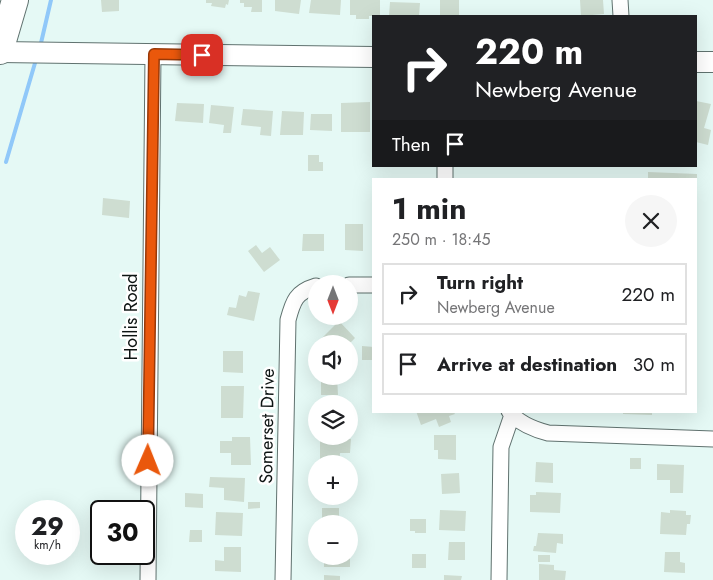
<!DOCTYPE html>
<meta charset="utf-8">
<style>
body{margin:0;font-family:Jost,sans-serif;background:#f6f6f6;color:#202124;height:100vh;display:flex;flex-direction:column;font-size:19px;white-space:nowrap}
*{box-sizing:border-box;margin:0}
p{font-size:16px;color:#757577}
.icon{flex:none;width:28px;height:28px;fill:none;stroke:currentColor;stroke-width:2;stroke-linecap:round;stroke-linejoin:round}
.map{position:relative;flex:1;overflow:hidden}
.panel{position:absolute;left:372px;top:178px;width:325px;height:235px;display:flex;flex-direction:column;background:#fff;border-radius:0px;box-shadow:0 5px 20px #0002}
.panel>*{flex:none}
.hud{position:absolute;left:372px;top:15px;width:325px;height:152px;border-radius:0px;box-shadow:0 5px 20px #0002;background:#202124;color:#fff;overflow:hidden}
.needle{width:32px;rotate:180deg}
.controls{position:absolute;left:308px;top:275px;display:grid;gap:10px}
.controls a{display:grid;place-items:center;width:50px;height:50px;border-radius:50%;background:#fff;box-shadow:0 5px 20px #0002;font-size:25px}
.speed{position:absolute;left:15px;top:500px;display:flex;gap:10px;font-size:25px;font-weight:700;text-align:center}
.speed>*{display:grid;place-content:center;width:65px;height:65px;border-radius:50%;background:#fff;box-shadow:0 5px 20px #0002;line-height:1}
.speed small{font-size:12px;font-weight:400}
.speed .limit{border:2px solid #111;border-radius:8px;background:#fff;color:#111}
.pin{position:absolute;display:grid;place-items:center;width:42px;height:42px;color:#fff;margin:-21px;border-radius:10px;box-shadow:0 2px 8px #0006}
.me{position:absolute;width:55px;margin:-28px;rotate:1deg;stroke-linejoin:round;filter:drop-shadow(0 0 4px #0008)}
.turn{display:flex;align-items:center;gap:18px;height:105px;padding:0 20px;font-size:22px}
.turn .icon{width:65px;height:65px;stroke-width:2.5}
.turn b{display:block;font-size:35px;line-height:42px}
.then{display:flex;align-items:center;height:48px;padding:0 20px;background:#0003;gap:10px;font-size:19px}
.round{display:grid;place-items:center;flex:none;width:52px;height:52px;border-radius:26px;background:#f6f6f6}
.head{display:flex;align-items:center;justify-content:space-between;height:85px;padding:0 20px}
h1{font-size:30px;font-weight:700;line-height:38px}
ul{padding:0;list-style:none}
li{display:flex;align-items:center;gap:15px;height:62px;margin:0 10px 8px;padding:0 10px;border:2px solid #e0e0e0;border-radius:0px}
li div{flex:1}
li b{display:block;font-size:19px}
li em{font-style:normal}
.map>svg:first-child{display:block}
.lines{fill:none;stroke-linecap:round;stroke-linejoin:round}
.stream{stroke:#90c8f9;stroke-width:4}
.building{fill:#ceddd1}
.street-casing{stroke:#60726f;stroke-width:17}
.secondary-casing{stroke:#60726f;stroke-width:22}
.highway-casing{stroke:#60726f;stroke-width:28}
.street{stroke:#fff;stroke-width:15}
.secondary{stroke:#fff;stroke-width:20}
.highway{stroke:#fff;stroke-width:26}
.route-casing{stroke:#983908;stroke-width:12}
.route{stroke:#ea580c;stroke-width:9}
.labels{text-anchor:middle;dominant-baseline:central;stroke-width:5;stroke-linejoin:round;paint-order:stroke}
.street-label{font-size:18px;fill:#0d1413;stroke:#fff}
</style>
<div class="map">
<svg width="713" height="580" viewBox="0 0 713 580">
<rect width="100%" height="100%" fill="#e5f9f5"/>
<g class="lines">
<!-- stream -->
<path class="stream" d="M41,43L51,0
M6,162L35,63"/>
</g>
<!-- building -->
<path class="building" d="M101,0H119V11L102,12Z
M206,0H229L228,5L226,4L225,8L211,6L212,3H206Z
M240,0H262V12H251L252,7H244V3H240Z
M275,0H301L299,14L275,11Z
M311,0H341L340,15L309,13Z
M350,0H380V16H369V19H356V15H350Z
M440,0H459V16L440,15Z
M580,0H603L604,14L581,16Z
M390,2L420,3L419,16H389Z
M696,101L711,104L704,128L711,130L708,145L696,142Z
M370,102V132H341V103Z
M177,103L204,104L203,123L175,121Z
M211,105L234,107L231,133H223L224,125L209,123Z
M243,109L273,111L271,136L260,135L261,127L241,125Z
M282,111L304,112L303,135H280Z
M311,114H332V131L310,130Z
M308,155H319V162H323V171H308Z
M648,172L697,174V179H648Z
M103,198L130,201L129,218L102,215Z
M345,224H363V251L345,250Z
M303,234H324V251H302Z
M256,245L262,253L270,247L280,260L264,272L248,251Z
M248,291L260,293L254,321L227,315L229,307L236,308L239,295L246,297Z
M339,321L355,338L349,344H335L330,339L327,343L322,338Z
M362,346L374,347V360H362Z
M223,351H243V373L223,372Z
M321,376H337L338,395H321Z
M221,386H244L243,418H221Z
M320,401L339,402V404H320Z
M416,411H453L455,414L449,416L451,422L439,427L436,419L421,425Z
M623,411H652V415L623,414Z
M434,435H456V460L438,459V450H434Z
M232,437H250L251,465H231V453H220V441H232Z
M320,438L351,439L350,453H340L339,463H320Z
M630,458H641V469H630Z
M536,462L553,463V483L535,482Z
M657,464L684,465L683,493H670V480H657Z
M459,473L460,493L442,494L441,474Z
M210,477L245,478L244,502L224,500V488L209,487Z
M536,492L561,493L560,513L530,512V495H536Z
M185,493L203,494V508L185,507Z
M248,502H260V508L248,509Z
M322,508H339V524H322Z
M440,510L466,511L465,531L439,530Z
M670,510L686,511V515H691L690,524H687L686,535L660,534L661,512L670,513Z
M216,512L243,513L242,536L215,535Z
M410,519H426V533H415V531H410Z
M190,530H202V542H189Z
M538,533L563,534V544L557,543L556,553L533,551L534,546H536Z
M449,542H465V560H448Z
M224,547H241V572L215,571V560L224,561Z
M665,552H680V562L685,563V573L664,572Z
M412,554H426V568H412Z
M538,555H550V562H538Z
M324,556H350V567H324Z
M539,564L554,565V570L566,571L565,580H539Z
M324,575L340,576V580H324Z
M444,575L462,576L461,580H444Z"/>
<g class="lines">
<defs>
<path id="street" d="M620,0L621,16
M445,179V166
M349,285H374
M509,411C518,423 533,429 548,433L713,439
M148,580L153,54
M283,580L288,320C293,301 296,292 316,286
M499,580L501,447L512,415"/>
<path id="secondary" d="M0,52L374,57
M696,62H713"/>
<path id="highway" d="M0,51L15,0"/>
</defs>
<!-- street casing -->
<use href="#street" class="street-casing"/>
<!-- secondary casing -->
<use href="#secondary" class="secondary-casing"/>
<!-- highway casing -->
<use href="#highway" class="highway-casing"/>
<!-- street -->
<use href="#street" class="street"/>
<!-- secondary -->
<use href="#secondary" class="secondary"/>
<!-- highway -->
<use href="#highway" class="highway"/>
</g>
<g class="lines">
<defs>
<path id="route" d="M148,461L154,54L202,55"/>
</defs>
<!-- route casing -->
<use href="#route" class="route-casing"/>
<!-- route -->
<use href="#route" class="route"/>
</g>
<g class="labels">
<!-- street labels -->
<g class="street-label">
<text transform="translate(131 317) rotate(-90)">Hollis Road</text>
<text transform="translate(267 426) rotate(-89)">Somerset Drive</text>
</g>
</g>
</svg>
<div class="controls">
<a><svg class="needle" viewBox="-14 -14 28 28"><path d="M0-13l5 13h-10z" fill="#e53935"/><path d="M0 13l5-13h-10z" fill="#757577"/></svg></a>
<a><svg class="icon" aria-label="sound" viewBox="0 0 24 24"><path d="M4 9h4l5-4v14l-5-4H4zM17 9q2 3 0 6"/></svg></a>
<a><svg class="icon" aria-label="layers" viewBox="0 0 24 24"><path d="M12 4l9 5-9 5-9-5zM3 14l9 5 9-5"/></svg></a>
<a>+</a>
<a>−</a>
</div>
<div class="speed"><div>29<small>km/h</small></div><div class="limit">30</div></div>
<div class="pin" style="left:202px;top:55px;background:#d93025"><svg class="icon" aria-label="arrive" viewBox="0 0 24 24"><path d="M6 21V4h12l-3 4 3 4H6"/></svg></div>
<svg class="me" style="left:148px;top:461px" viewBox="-20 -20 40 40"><circle r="19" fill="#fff"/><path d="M0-13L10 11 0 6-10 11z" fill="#ea580c"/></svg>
<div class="hud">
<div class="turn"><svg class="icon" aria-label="right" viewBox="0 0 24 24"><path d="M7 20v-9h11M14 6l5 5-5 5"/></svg><div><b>220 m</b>Newberg Avenue</div></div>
<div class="then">Then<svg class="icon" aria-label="arrive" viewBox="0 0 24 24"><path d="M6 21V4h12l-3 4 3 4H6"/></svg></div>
</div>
<section class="panel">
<div class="head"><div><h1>1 min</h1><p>250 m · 18:45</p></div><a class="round"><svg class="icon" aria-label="close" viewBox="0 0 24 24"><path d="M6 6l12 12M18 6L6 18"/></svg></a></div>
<ul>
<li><svg class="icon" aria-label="right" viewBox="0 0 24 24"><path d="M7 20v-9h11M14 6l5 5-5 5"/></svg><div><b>Turn right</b><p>Newberg Avenue</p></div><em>220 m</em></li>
<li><svg class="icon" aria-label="arrive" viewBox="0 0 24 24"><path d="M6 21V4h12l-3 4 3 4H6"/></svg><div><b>Arrive at destination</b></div><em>30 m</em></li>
</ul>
</section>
</div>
